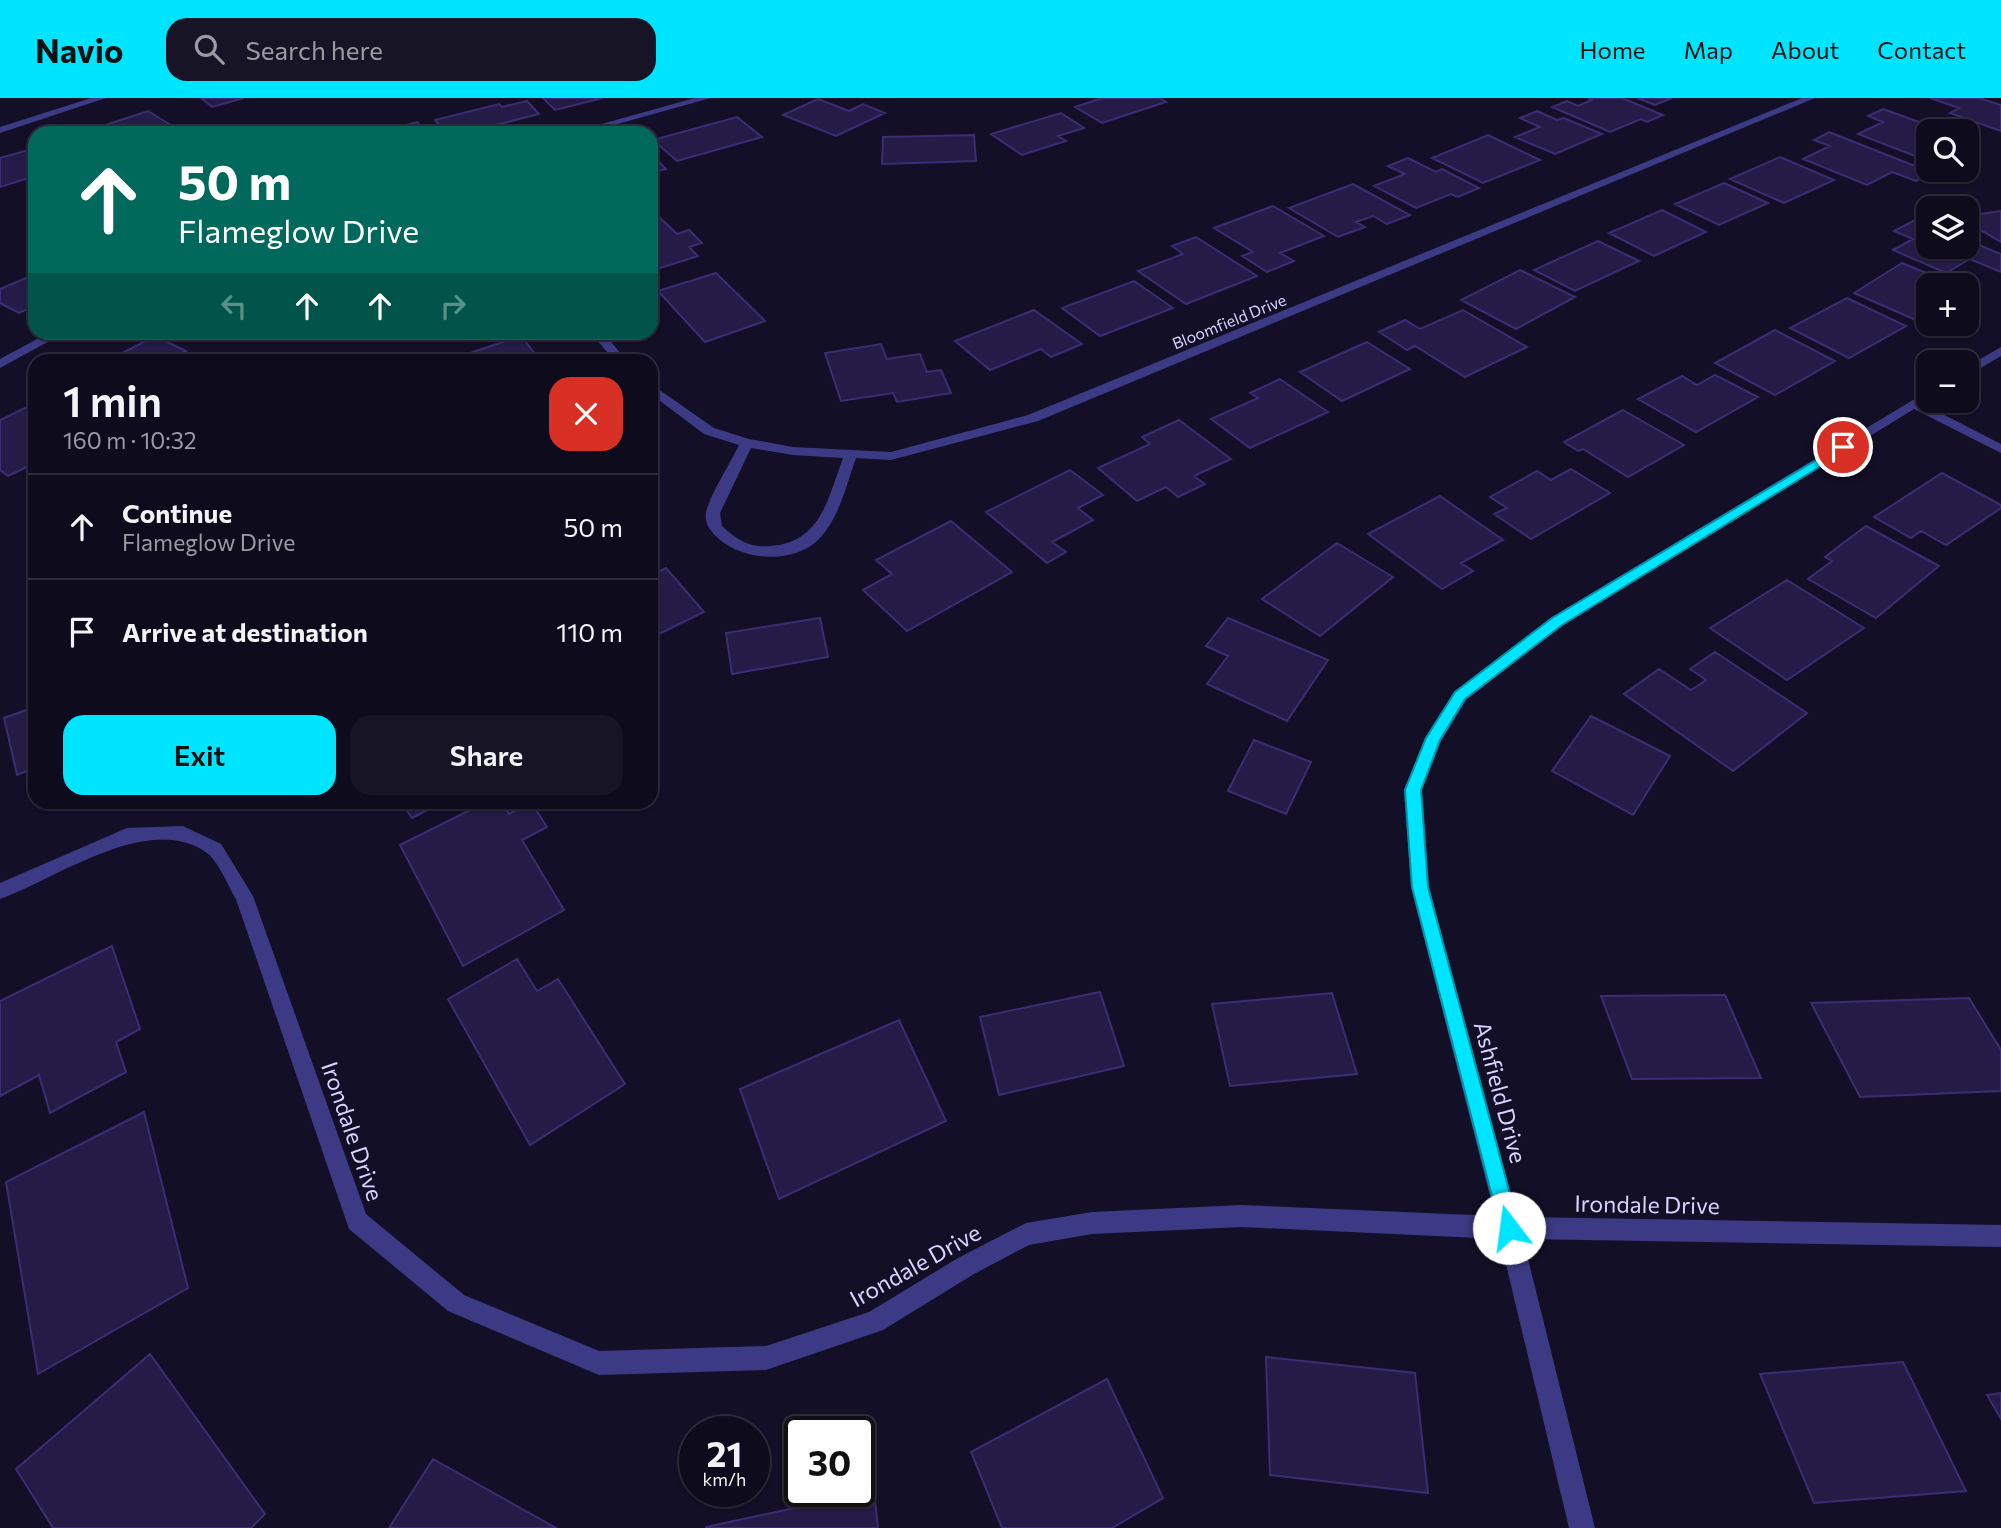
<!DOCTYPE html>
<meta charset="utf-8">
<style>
body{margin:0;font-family:Commissioner,sans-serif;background:#171425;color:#f1f3f6;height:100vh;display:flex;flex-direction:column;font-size:26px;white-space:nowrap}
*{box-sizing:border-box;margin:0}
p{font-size:23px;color:#9b9ba3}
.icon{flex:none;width:38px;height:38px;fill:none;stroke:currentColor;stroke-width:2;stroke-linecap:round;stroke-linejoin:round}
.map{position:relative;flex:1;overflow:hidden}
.sheet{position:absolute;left:28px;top:256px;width:630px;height:455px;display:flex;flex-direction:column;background:#0e0b1c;border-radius:21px;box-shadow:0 2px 5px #0004,0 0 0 2px #2e2b3b}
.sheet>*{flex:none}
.hud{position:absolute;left:28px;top:28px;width:630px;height:214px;border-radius:21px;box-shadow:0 2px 5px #0004,0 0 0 2px #2e2b3b;background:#00695c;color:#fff;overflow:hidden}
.tools{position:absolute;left:1916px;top:21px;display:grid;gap:14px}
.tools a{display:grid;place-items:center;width:63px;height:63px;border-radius:14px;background:#0e0b1c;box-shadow:0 2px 5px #0004,0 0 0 2px #2e2b3b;font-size:35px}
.speed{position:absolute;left:679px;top:1318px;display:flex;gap:14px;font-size:35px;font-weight:700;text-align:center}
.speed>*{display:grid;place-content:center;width:91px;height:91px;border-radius:50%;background:#0e0b1c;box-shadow:0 2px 5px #0004,0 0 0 2px #2e2b3b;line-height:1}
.speed small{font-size:18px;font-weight:400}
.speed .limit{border:4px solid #111;border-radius:10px;background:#fff;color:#111}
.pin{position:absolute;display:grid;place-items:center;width:60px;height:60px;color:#fff;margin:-30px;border:4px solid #fff;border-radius:50%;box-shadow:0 2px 7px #0007}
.me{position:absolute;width:77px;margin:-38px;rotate:345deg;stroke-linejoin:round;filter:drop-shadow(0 0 5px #0008)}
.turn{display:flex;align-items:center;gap:24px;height:147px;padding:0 35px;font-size:32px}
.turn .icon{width:91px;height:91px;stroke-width:2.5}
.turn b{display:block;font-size:49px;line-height:60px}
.lanes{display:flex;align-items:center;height:66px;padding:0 35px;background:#0003;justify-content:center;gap:35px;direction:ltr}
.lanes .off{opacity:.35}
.round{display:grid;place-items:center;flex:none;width:74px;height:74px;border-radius:21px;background:#171425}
.head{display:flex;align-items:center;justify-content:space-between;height:119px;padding:0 35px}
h1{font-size:42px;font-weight:600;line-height:52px}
.cta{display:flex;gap:14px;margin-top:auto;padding:14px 35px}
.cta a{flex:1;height:80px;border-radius:21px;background:#00e5ff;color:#111;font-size:28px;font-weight:600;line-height:80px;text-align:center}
.cta a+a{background:#171425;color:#f1f3f6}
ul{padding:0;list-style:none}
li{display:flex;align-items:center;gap:21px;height:105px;padding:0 35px;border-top:2px solid #2e2b3b}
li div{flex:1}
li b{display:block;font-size:26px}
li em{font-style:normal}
header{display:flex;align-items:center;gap:42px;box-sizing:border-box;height:98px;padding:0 35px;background:#00e5ff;color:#111}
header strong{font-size:33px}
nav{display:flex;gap:38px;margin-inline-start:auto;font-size:24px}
.search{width:490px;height:63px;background:#171425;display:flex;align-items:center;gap:18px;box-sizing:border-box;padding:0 24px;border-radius:21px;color:#9b9ba3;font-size:26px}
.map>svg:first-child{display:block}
.building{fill:#241b47;stroke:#3b2d73;stroke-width:2}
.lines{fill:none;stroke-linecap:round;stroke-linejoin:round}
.minor{fill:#3d3a85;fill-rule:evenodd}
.route{fill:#00e5ff;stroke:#0095a6;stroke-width:2}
.labels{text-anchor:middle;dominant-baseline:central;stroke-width:5;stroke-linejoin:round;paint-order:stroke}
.far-street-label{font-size:16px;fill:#d9d4ff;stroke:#130f26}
.near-street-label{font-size:23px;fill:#d9d4ff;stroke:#130f26}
</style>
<header>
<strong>Navio</strong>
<div class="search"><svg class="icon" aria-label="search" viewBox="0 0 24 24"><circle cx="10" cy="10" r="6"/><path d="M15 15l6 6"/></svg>Search here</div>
<nav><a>Home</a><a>Map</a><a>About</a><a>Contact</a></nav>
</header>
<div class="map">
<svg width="2001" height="1430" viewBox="0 0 2001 1430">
<rect width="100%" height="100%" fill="#130f26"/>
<!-- building -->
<path class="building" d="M201,0H244L212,9Z
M543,0H603L555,12Z
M1102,0H1159L1166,4L1102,25L1075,9Z
M1588,0H1622L1663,17L1647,24L1641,21L1610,34L1552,9L1567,3L1578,8L1592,2Z
M1637,0H1672L1655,7Z
M1930,0H1979L2001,7V33L1950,15L1959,10Z
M818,1L849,13L863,6L885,15L836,38L783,17Z
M527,3L539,16L464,35H446L435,22L499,6L502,9Z
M1883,11L1944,33H1928V55L1920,60L1858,36L1883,24L1868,18Z
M148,13L169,26L142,35H81Z
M1537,13L1557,22L1564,20L1602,36L1555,56L1515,39L1540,29L1520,20Z
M1061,15L1084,30L1058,38L1066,43L1022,57L991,36Z
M737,19L762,39L677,63L653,42Z
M417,24L427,35H374Z
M1829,34L1933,75L1916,83L1892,74L1867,87L1803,61L1830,48L1814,42Z
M974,37L976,63L882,66L883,39Z
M1488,37L1540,62L1483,85L1432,60Z
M35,50V64L28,66L35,73V78L0,89V60Z
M651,56L666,71L651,75Z
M1780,59L1834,82L1784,105L1730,81Z
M1408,60L1436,74L1442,71L1479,90L1458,99L1451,96L1416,110L1374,88L1405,76L1388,68Z
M1724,85L1768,105L1719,127L1675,106Z
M1353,86L1410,117L1387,126L1373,118L1356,124L1365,129L1338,139L1289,110Z
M1273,108L1324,138L1280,155L1294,163L1267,174L1242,158L1253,154L1214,130Z
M1662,112L1706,134L1654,158L1609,135Z
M2001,113V144L1967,124V118Z
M655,115L677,136L689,132L702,145L689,149L698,158L651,173V116Z
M1917,121L1928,126V149H1967V142L2001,156V174L1970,161L1946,175L1893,152L1913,141L1894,133Z
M1196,139L1257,178L1186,206L1138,173L1183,156L1172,148Z
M1598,143L1639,163L1575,193L1534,172Z
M1902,165L1955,187H1928V214L1916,222L1854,195Z
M1520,172L1575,199L1516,231L1461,202Z
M716,175L765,223L705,244L658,193Z
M35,176V208L19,215L0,205V191Z
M1134,183L1173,210L1100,238L1062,210Z
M1847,200L1906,228L1849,260L1790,230Z
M1034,212L1082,246L1051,259L1041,251L990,272L955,243Z
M1463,212L1527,249L1465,279L1415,248L1407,252L1379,234L1405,222L1420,231Z
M1775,232L1835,263L1775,297L1715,265Z
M194,234H227L212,243Z
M155,238L186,253L167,262H109Z
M521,238L540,262H468L464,257Z
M1367,244L1410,271L1342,303L1300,274Z
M881,246L887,261L920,256L927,274L941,272L951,295L897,304L893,295L841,303L825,255Z
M1715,277L1758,299L1696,334L1638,301L1682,278L1697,287Z
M1280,281L1328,314L1250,350L1211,321L1258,300L1250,295Z
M35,305V365L8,378L0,372V322Z
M1623,312L1684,347L1628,379L1583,351L1578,353L1564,344Z
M1179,322L1231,361L1194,378L1205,386L1178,399L1166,389L1137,403L1098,370L1150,346L1142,339Z
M1571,371L1610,395L1531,441L1494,416L1507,410L1490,399L1537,373L1551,382Z
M1070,372L1103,397L1078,410L1093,422L1052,444L1066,454L1047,465L986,414Z
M1942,375L2001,407V410L1946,447L1921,433L1911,440L1874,419Z
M1440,398L1503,442L1461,465L1473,473L1442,491L1368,436Z
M951,423L1012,474L907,533L863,492L892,476L876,462Z
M1866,428L1939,468L1876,520L1808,481L1832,463L1825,459Z
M1337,445L1393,479L1320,538L1262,501Z
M666,470L704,514L651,540V477Z
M1787,482L1864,530L1787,582L1710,530Z
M820,520L828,559L732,576L726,535Z
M1228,520L1328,562L1287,623L1207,586L1228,558L1206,548Z
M1715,554L1807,615L1733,673L1624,596L1659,571L1691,592L1706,582L1690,571Z
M35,609V670L17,677L4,620Z
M1591,618L1670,658L1633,717L1552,673Z
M1254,642L1311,664L1286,716L1228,693Z
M401,704H443L412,720Z
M486,704H501L509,716L531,704L547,729L522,742L564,812L463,868L400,747Z
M112,848L140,931L116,944L126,974L50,1015L39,977L0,998V903Z
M517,861L537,893L558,881L625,986L530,1047L448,901Z
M1100,894L1124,968L999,997L980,919Z
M1332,895L1357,976L1230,988L1212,906Z
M1725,897L1761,980L1632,981L1601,898Z
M1969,900L2001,952V993L1860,999L1811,905Z
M899,922L946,1023L779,1101L740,991Z
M144,1014L188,1190L38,1276L6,1084Z
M150,1256L265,1416L251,1430H53L16,1371Z
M1266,1259L1415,1275L1428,1395L1270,1377Z
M1903,1264L1966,1393L1814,1405L1760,1276Z
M1107,1281L1163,1400L1112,1430H1002L971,1354Z
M2001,1295V1321L1987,1297Z
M433,1361L556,1430H389Z
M874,1393L878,1430H706V1429Z"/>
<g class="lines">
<!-- minor -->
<path class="minor" d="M91,0H106L0,35V29Z
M695,0H711L585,35H569Z
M1802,0H1815L1038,323L891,362L856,360C846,388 839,421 818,442C793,466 744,463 719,441C711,434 704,426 706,414C710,397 731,364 739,347L704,336L651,296V286L714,330L749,341L793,349L891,354L1028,317ZM751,350L793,357L843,360C828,400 821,445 770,448C750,450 737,442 722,428L720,415Z
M50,234H66L0,270V261Z
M590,234H603L626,262H614Z
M2001,249V258L1967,278V269Z
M1928,293V302L1923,306L2001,346V355L1914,311L1562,527L1466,602L1441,643L1422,692L1429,789L1517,1119L2001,1127V1149L1523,1141L1595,1430H1569L1500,1141L1242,1129L1092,1136L1029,1147L974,1176L883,1232L766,1272L599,1277L448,1213L349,1131L236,801C228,788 219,764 207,755C149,713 57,781 0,801V785L127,730L183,728L221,746L253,798L366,1116L464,1197L599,1253L766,1248L869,1214L958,1160L1026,1125L1092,1114L1242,1107L1495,1118L1411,789L1404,692L1425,641L1454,594L1552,519Z"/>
</g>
<!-- route -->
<path class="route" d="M1843,346L1847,347V352L1562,527L1465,601L1440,642L1421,692L1428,789L1519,1130L1516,1137L1509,1140L1502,1137L1412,789L1405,692L1426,640L1455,594L1552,520Z"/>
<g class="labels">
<!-- far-street labels -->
<g class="far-street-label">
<text transform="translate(1229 223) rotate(-22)">Bloomfield Drive</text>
</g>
<!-- near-street labels -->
<g class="near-street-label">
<text transform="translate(1501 994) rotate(75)">Ashfield Drive</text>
<text transform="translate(353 1033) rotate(71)">Irondale Drive</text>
<text transform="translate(1647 1106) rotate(1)">Irondale Drive</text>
<text transform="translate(915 1167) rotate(-29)">Irondale Drive</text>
</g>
</g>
</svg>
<div class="tools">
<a><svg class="icon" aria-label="search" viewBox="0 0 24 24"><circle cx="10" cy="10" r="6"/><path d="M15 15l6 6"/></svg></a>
<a><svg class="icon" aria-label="layers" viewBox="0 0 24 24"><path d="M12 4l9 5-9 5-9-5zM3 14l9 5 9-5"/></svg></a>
<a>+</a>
<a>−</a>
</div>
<div class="speed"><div>21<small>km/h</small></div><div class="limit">30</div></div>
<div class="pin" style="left:1843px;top:349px;background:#d93025"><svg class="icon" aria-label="arrive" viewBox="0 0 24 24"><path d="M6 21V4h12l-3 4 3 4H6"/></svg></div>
<svg class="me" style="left:1509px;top:1130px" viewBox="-20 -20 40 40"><circle r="19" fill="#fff"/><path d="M0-13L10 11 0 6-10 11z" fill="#00e5ff"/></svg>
<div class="hud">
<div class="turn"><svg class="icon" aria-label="ahead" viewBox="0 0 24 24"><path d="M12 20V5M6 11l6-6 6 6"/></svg><div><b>50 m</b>Flameglow Drive</div></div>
<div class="lanes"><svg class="icon off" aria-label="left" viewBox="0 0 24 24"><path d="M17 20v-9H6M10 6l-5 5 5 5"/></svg><svg class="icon" aria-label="ahead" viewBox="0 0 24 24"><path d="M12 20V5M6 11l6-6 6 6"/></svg><svg class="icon" aria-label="ahead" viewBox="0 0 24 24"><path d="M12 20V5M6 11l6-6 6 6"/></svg><svg class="icon off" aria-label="right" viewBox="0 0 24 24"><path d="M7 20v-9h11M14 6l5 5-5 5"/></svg></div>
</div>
<section class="sheet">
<div class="head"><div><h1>1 min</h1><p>160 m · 10:32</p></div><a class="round" style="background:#d93025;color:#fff"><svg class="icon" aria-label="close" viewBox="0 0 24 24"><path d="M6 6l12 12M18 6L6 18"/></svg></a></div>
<ul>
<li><svg class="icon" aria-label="ahead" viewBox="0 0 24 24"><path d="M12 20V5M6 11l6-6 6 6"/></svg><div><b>Continue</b><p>Flameglow Drive</p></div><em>50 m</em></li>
<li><svg class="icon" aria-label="arrive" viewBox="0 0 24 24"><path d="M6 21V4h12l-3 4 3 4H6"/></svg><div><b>Arrive at destination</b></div><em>110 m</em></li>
</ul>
<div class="cta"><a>Exit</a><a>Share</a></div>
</section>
</div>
